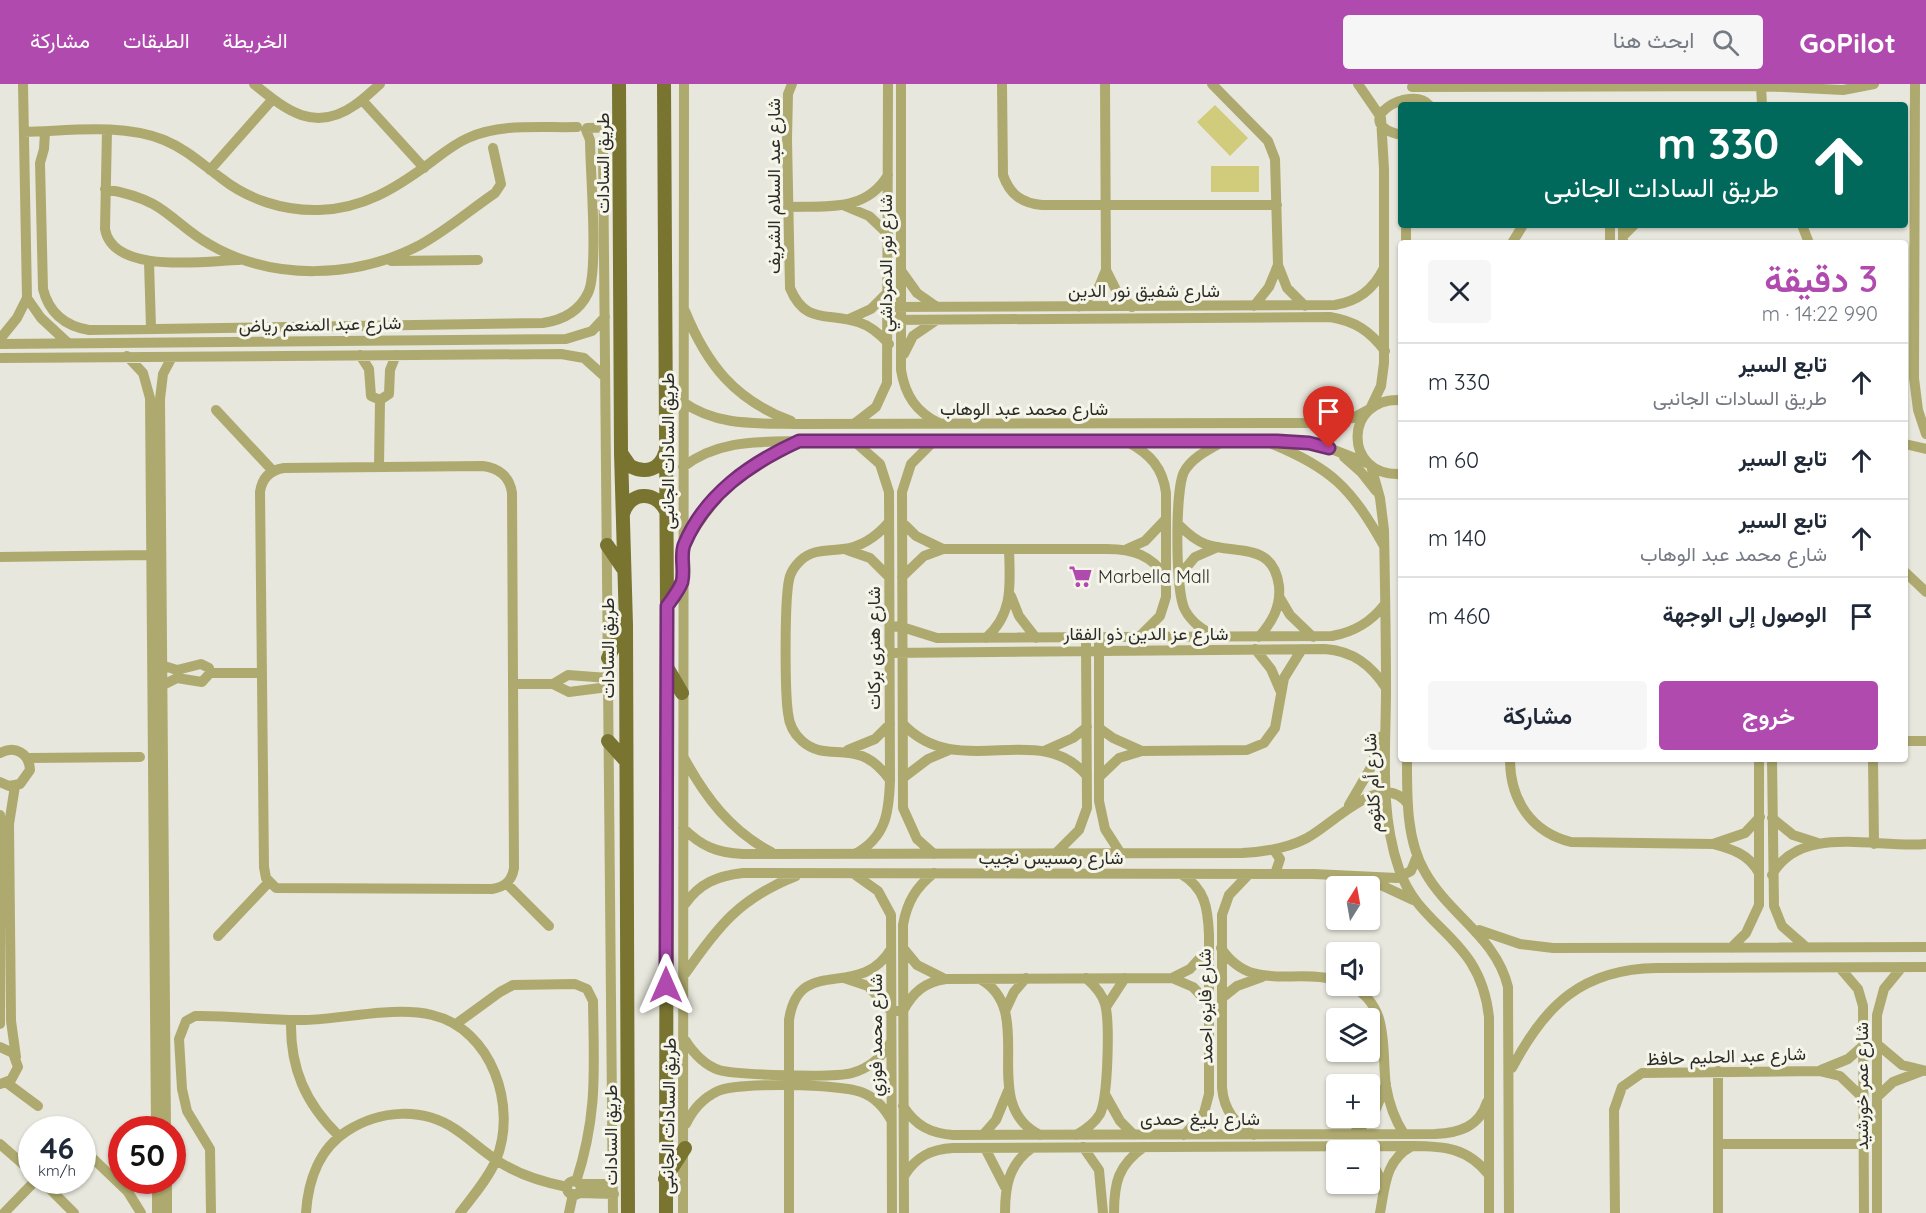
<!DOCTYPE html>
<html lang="ar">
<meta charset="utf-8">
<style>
body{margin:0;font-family:Quicksand,Vazirmatn,sans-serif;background:#f6f6f7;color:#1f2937;direction:rtl;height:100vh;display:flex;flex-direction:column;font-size:22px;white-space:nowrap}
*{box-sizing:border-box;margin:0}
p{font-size:20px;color:#747a83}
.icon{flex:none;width:33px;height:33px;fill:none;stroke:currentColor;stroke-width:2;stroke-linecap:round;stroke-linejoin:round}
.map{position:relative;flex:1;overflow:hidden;direction:ltr}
.panel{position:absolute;left:1398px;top:156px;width:510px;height:522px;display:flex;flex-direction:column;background:#fff;border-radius:6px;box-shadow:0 2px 4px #0004;direction:rtl}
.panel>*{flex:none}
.guide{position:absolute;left:1398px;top:18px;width:510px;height:126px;border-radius:6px;box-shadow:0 2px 4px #0004;direction:rtl;background:#00695c;color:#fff;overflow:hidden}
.needle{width:39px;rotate:11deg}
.tools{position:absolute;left:1326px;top:792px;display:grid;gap:12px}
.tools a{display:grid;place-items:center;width:54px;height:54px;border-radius:6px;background:#fff;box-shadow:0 2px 4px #0004;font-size:30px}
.speed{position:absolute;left:18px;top:1032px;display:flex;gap:12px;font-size:30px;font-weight:700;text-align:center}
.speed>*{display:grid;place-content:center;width:78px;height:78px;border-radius:50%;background:#fff;box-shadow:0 2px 4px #0004;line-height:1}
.speed small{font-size:15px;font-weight:400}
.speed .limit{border:9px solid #d22;background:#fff;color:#111}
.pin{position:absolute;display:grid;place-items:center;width:51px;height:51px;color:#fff;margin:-62px -26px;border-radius:50% 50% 50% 0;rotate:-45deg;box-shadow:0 0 6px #0007}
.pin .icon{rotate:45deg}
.me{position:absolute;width:66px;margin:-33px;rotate:0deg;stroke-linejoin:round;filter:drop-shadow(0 0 4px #0008)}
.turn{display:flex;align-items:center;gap:21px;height:126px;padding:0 30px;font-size:27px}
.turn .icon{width:78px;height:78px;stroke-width:2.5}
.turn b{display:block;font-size:42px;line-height:51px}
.round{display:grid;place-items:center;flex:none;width:63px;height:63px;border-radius:6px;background:#f6f6f7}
.head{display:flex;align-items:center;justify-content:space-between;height:102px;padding:0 30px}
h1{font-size:36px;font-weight:600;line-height:45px;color:#b04aaf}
.action{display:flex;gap:12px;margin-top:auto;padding:12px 30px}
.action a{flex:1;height:69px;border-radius:6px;background:#b04aaf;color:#fff;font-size:24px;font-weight:600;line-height:69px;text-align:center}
.action a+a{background:#f6f6f7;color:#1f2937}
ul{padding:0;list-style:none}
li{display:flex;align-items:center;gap:18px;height:78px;padding:0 30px;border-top:2px solid #e0e1e3}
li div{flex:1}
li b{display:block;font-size:22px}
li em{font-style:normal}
header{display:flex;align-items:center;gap:36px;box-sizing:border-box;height:84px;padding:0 30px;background:#b04aaf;color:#fff}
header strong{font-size:28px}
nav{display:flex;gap:33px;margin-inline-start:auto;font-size:21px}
.search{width:420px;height:54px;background:#f6f6f7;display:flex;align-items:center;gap:15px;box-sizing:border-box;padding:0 21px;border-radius:6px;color:#747a83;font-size:22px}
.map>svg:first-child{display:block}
.green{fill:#d1cb7c}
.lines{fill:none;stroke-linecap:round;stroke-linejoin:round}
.minor{stroke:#aeaa6f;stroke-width:10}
.major{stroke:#797430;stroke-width:14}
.route-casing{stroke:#723072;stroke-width:15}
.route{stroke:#b04aaf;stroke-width:10}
.labels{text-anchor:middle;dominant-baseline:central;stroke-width:6;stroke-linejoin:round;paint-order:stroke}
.street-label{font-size:18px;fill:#2c2b27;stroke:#f5f5ea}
.poi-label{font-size:18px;fill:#2c2b27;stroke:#f5f5ea;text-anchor:start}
</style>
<header>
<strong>GoPilot</strong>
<div class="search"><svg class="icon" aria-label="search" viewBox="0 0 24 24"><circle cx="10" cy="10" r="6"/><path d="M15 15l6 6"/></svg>ابحث هنا</div>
<nav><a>الخريطة</a><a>الطبقات</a><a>مشاركة</a></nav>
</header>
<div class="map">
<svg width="1926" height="1129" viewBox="0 0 1926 1129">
<rect width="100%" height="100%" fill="#e8e7dd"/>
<!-- green -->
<path class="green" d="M1215,21L1248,54L1230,72L1197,38Z
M1211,82H1259V108H1211Z"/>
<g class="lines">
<!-- minor -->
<path class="minor" d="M254,0C285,25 314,50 355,21C364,15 372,7 380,0
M792,0L788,10L787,55L790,204C805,241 828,228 858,238C871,242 880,250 889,260
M901,0V286C905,311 916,328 939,339
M1002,0L1003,91C1010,111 1022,119 1042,121H1277
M1212,0L1268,57L1275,75L1278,181L1269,203L1254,222
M1358,0L1380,32
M1915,0L1914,294L1918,326L1926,350
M1761,2L1762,21
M1412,3L1761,2L1843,6L1874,0
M362,16L424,84
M587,44L620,43
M107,46L105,145C113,191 205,177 239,176
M24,48C69,47 121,39 164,56C186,65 202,80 221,94C249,116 284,127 319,126C363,125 396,104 430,79C442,70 454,60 468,54C501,39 541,44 577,43
M45,48L44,65L40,79L43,205C49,229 65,242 89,246L543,239C563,236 579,228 588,209C599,187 590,86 590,56L586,46
M1401,51C1346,38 1411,0 1429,21
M210,86L272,16
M105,105C122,108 138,112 153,120C173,131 188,149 209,160C272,197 355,195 420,161C446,147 470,126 495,109L501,100L493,64
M845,122L869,132L888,150
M788,123C827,122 866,128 888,91
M1610,141V159
M1623,141V159
M1802,141L1809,159
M1623,152L1634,141
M1406,159V141
M1512,159L1523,141
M391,177L478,176
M149,178L151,244
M1278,181L1287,204L1305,222
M1106,186L1116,206L1132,223
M902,188L917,209L937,223
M27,214L41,234L68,259
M888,223L1335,221C1358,217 1373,206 1384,184
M1079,223L1099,203L1106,186L1105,0
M685,227C707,281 735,316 791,337
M849,235L871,225L888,208
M889,236L1330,233C1355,237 1370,247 1385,267
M0,255L17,234L27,214L23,0
M0,260L566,255L592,247L605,233
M904,270L913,252L935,237
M360,271L369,285L371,312L380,316
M127,272L143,289L150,314L156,1046
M0,274L561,270L584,274L604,292
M380,316L389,310L390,286L396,271
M1401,316C1343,313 1343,393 1401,390
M683,318C718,343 758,339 800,340L1319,339L1353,334L1368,326
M1371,323L1381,302L1384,279V85L1381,34
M216,326L273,387
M854,340L876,323L887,299L888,0
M934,357L911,380L902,408L903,724L917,755L934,770
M855,358L880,380L889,408L890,696C889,729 886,753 855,770
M1128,358C1150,370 1163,384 1166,409V513L1160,532L1139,553
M1270,359C1332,384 1351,404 1384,462
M1905,360L1926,365
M1344,373L1361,388L1376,407
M483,382C499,384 510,393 512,409L514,784C512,797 505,803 492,805L276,804L266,794L264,783L260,408C262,394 270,386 284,384Z
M1371,382L1380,414L1384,446C1385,499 1386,552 1386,605C1386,665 1379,728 1399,785C1420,847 1480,851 1489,933V1129
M379,383L380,316
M683,383C718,356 757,358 799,357H1290L1329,364L1367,379
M889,438C877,452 863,463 843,465C828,467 812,465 800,477C796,481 792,486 790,492C784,510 785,608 788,629C789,640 794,650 802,657C829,681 857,650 890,696
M902,438L916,452L943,465
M1179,441C1187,449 1195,456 1205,460C1236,471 1273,457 1279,502C1281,523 1272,538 1259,553
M684,462C714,411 740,385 795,359
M1127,465L1145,457L1166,435
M847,466L870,474L889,493
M0,473L151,471
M1905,488L1926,508
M1179,492L1195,473L1218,463
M902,493L924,472L943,465H1107C1133,465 1151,471 1166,493
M1011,512L1019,532L1036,554
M1280,514L1290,531L1313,553
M890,542L902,543L937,554L1332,552C1355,548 1371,538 1385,520
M1216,553C1203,546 1192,539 1185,526C1175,508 1175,406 1184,388C1192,373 1210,365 1224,357
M986,554C1014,529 1010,500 1009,465
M1099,559V717L1105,745L1121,770
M1255,565L1271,585L1280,606
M890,569L1325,565C1353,567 1371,581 1386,604
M161,581L177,586L201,580L209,584L210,589
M210,589H262
M513,600H553L569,608L608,603
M553,600L568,591L608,594
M161,602L177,594L202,598L210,589
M903,640C959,699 1039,634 1087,692
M1099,644L1113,654L1142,667
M1905,657H1926
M848,666L875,655L890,640
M1044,667L1073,654L1087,643
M0,669C15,661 29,669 30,686L20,700L9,702L0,698
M28,674L140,673
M684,674C706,714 730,746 771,768
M1407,675C1407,712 1406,756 1425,788C1449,831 1496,853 1508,903L1509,1129
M1510,675C1510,716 1531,748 1571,758L1713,760L1745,749L1760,733
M1772,675L1774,822L1782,842L1806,863
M1873,675L1874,760
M1099,693L1119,674L1142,667L1247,666L1264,659L1275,644L1284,594L1302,565
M903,694L928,675L947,667
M15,702L9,740L11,937L16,973
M1349,721L1370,685L1382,652
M0,731V940
M1772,734L1793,751L1818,759
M683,744C701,762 717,769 743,770L1242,769C1264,768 1285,765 1305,755C1331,743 1382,684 1408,720
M1713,760C1732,765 1749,770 1759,789
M1274,766L1280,775L1275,790
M1055,770L1079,746L1087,724L1086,560
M854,790L878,807L891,831L892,1129
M1181,790C1205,804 1208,824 1209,851V1010L1204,1029L1184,1051
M1249,790L1229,811L1222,831V1004C1224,1026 1235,1041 1254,1051
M1772,791C1800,739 1877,765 1926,760
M1370,796L1413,816
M507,800L549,842
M685,820C700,799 717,792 743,789L1314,790L1397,794L1411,787L1417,772
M1479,846L1520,860L1553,864L1926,863
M218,852L269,798
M903,864L917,881L943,894
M1221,864C1251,909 1293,884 1336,896
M1731,864L1746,849L1759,821V675
M1840,884L1858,905L1863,922L1864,1129
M685,890C718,842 740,814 796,792
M844,894L868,902L891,927H903C913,908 925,898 946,895L1172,894L1193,903L1209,920
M1172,894L1190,885L1209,864
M980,895C1039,927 976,1020 1040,1051
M1351,902C1391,922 1381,966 1386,1002C1389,1020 1395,1036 1404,1050
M1222,914L1237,902L1262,893
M1106,923L1125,894
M1006,925L1014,908L1026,894
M291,937C290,984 305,1019 339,1052
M456,940L500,908L513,901L575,900L587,905L593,917C594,986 598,1030 576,1098
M685,956C694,970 704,981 719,986C736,991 835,994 852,989C870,984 882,973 891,958
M1877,960L1902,981L1926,987
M0,963L13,969L18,983L11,996L0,1000
M1512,984C1545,921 1582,885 1657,884L1926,883
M1821,986L1848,975L1864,961
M7,999L38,1022
M1106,1012L1120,1037L1134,1051
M1877,1013L1893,998L1922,987
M903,1022C916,1042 930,1049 953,1051L1435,1050C1459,1049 1479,1043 1487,1018
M686,1040C693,1025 703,1014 718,1007C737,998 841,1000 861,1008C875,1013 884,1023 891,1036
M166,1046L160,315L163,290L172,273
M1353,1050L1373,1032L1386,1000
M983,1051L996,1036L1008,1007
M1076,1051C1085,1046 1094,1040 1100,1030C1108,1014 1110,938 1105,920C1102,909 1094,901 1086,894
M0,1060L32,1088
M1718,1060H1864
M1083,1063L1099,1086L1103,1129
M82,1064L128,1108L141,1129
M985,1064L1005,1103
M1370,1074L1383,1100
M904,1092C916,1073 931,1065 953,1064L1412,1062C1445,1062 1468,1064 1489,1091
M41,1096L74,1129
M157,1096V1129
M167,1096V1129
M567 1104a7 7 0 1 1 14 0a7 7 0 1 1-14 0Z
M579,1100H613
M578,1109L614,1110
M4,1129L36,1096
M211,1129L210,1065L187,1027L182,1005L179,955L186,937L195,932C232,931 268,937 305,936C344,935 395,922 432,931C492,945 518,1023 496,1076C488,1095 472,1113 460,1129
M306,1129C308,1097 319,1065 347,1047C380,1026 422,1023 455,1045C469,1054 481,1066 495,1075C516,1090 542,1098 567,1103
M569,1129L573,1110
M613,1129L603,66L607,55L620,46
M683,1129L684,0
M789,1129V936C799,869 859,918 891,865
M904,1129L903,841C907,818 916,803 934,789
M1005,1129C1005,1102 1009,1080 1032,1064
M1114,1129C1114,1099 1118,1081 1144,1063
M1380,1129C1385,1103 1385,1076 1412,1062
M1615,1129L1614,1026L1622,1003L1642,989L1819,987L1840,992L1863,1014
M1718,1129V987
M1877,1129V931L1884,905L1902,883"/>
<!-- major -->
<path class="major" d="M619,0L621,369L626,541L628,1129
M664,0L667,522L666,1129
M621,369L630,382C645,390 660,386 665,369
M623,430C630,407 655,406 666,427
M607,461L624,486
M667,522L682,498
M608,574L625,543
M668,585L682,609
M608,657L625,676
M665,1095L685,1064"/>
</g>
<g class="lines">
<defs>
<path id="route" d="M666,901L667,522C672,515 679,506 682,498C685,486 680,472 684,461C705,410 751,379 799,357H1277L1309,359L1329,364"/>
</defs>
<!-- route casing -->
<use href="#route" class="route-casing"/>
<!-- route -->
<use href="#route" class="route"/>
</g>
<!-- icons -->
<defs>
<symbol id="supermarket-bare" viewBox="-9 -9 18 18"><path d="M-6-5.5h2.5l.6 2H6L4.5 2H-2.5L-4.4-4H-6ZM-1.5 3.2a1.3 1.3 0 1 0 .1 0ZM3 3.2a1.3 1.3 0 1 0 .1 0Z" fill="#b04aaf" stroke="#f5f5ea" stroke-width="2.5" paint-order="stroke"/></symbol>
</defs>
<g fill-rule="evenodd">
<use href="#supermarket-bare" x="1064" y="476" width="33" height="33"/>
</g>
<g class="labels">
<!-- street labels -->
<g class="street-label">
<text transform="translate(602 79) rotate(-90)">طريق السادات</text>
<text transform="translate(773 102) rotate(-90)">شارع عبد السلام الشريف</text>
<text transform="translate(885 179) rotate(-90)">شارع نور الدمرداشي</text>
<text x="1144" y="206">شارع شفيق نور الدين</text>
<text transform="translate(320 240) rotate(-1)">شارع عبد المنعم رياض</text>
<text x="1024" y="324">شارع محمد عبد الوهاب</text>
<text transform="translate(667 367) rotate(-90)">طريق السادات الجانبى</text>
<text x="1146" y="549">شارع عز الدين ذو الفقار</text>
<text transform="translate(607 564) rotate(-90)">طريق السادات</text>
<text transform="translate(873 564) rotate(-90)">شارع هنرى بركات</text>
<text transform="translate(1372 699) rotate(-93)">شارع أم كلثوم</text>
<text x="1051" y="773">شارع رمسيس نجيب</text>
<text transform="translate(1205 922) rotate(-91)">شارع فايزه احمد</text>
<text transform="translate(875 951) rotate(-90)">شارع محمد فوزي</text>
<text transform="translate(1726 972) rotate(-2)">شارع عبد الحليم حافظ</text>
<text transform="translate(1861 1002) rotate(-90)">شارع عمر خورشيد</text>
<text transform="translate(668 1032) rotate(-89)">طريق السادات الجانبى</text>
<text x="1200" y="1034">شارع بليغ حمدى</text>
<text transform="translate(610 1051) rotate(-90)">طريق السادات</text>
</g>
<!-- poi labels -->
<g class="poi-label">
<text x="1098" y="492">Marbella Mall</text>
</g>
</g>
</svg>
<div class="tools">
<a><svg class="needle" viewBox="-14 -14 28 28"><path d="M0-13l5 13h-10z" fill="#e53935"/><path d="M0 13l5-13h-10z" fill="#747a83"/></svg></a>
<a><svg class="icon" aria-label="sound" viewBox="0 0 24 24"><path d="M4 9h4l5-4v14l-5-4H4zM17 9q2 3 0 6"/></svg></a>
<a><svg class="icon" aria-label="layers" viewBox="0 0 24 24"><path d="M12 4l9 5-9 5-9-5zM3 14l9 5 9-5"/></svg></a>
<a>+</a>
<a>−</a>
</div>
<div class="speed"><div>46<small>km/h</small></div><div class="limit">50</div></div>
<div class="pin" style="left:1329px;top:364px;background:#d93025"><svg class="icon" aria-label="arrive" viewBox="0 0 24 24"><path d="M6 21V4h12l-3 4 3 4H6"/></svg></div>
<svg class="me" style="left:666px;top:901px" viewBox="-20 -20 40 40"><path d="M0-17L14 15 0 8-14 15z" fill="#b04aaf" stroke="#fff" stroke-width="4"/></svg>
<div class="guide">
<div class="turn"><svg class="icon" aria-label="ahead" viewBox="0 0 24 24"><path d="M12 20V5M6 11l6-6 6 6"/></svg><div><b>330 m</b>طريق السادات الجانبى</div></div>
</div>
<section class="panel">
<div class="head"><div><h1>3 دقيقة</h1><p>990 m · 14:22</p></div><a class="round"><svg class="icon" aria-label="close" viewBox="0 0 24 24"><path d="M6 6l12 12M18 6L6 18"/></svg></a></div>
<ul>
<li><svg class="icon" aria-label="ahead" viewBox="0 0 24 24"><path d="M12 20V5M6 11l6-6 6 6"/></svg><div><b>تابع السير</b><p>طريق السادات الجانبى</p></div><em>330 m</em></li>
<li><svg class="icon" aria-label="ahead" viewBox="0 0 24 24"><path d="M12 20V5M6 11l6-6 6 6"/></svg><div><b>تابع السير</b></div><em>60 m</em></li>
<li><svg class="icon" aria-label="ahead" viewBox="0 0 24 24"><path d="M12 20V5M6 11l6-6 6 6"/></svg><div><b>تابع السير</b><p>شارع محمد عبد الوهاب</p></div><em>140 m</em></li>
<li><svg class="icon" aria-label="arrive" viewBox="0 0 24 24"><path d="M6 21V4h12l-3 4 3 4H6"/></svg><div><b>الوصول إلى الوجهة</b></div><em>460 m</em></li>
</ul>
<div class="action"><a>خروج</a><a>مشاركة</a></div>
</section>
</div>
